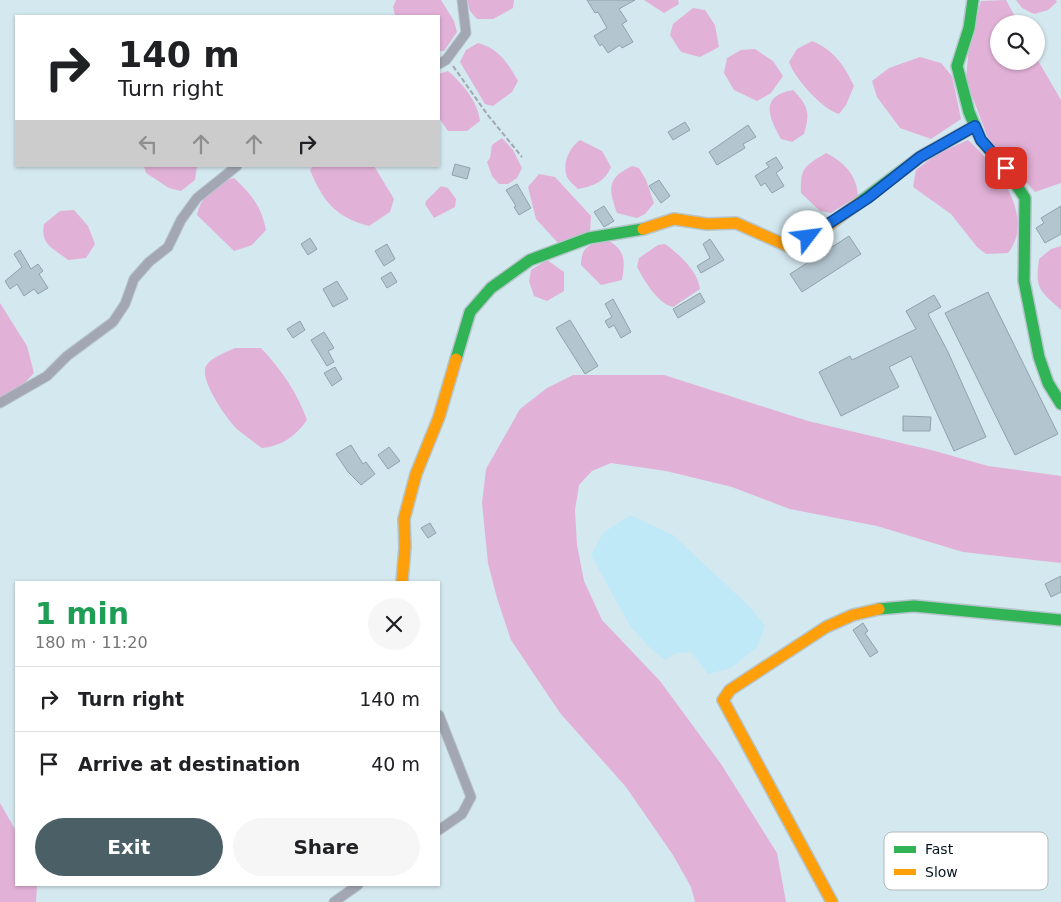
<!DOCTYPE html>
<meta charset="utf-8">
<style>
body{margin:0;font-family:"DejaVu Sans",sans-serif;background:#f6f6f6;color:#202124;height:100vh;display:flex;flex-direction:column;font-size:19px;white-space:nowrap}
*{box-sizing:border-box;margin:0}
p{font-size:16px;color:#757577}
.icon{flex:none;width:28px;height:28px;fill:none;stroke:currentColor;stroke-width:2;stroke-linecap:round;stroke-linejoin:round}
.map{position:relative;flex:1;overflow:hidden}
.panel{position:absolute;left:15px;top:581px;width:425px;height:305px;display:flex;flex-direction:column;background:#fff;border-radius:0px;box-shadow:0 1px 4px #0004}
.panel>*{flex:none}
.hud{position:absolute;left:15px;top:15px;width:425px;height:152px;border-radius:0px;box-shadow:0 1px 4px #0004;background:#fff;color:#202124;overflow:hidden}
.tools{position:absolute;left:990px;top:15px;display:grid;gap:10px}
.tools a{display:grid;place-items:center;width:55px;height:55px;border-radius:50%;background:#fff;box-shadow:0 1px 4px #0004;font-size:25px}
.pin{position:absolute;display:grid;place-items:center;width:42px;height:42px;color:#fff;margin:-21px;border-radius:10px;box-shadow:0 2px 8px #0006}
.me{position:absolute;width:55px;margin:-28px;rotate:60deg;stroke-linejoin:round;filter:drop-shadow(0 0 4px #0008)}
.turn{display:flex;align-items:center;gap:18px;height:105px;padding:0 20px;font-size:22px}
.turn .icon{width:65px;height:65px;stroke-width:2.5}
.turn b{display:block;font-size:35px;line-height:42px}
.lanes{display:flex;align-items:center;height:48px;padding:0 20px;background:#0003;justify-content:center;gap:25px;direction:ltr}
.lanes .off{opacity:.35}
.round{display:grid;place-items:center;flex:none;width:52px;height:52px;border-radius:26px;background:#f6f6f6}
.summary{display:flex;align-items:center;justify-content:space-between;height:85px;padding:0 20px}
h1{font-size:30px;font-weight:700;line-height:38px;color:#1e9e55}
.cta{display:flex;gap:10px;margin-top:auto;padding:10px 20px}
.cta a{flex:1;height:58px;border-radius:30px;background:#4a5f66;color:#fff;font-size:20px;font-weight:700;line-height:58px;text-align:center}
.cta a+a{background:#f6f6f6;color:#202124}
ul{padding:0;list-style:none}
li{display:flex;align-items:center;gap:15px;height:65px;padding:0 20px;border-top:1px solid #e0e0e0}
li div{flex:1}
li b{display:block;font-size:19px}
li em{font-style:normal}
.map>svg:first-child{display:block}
.built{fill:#bfe9f7}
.water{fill:#e2b1d7}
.building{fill:#b3c5cf;stroke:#90a2ab}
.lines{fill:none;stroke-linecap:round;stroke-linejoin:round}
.street-casing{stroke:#b5c5cb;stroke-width:11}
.fast-casing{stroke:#b5c5cb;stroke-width:14}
.slow-casing{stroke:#b5c5cb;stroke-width:14}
.path{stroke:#a0a7b0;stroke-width:2;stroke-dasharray:5 2.5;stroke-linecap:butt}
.street{stroke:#a3a7b3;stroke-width:9}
.fast{stroke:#30b455;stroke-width:11}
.slow{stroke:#ff9f0a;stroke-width:11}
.route-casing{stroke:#114b97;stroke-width:12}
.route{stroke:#1a73e8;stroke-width:9}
.key{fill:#fff;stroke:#b2b9bb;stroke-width:1}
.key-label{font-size:14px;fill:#00151c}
</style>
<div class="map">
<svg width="1061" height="902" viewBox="0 0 1061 902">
<rect width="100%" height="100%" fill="#d4e8ef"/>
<!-- built -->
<path class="built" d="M630,515L673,535L751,608L765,626L757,647L731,668L708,674L691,652L676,653L665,660L650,648L630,626L591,555L603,533Z"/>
<!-- water -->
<path class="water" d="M396,0H441L454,21L457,32L444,51H439V16H395L393,7Z
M467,0H514L513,8L493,19H477L470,11Z
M644,0H678L679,4L664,13Z
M1006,0L1019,24H999V61H1036V57L1061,100V183L1035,192L988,138L966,80L969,44L981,1Z
M1016,0H1056L1057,2L1048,10L1034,14L1022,8Z
M693,8L705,10L715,25L719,47L700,57L681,52L670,35L673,24Z
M812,41C834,50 844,65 854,86L846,105L839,114C822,109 795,79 789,62L797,49Z
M478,43C498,48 508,63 518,81L512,92L493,106L485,104L460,62L466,50Z
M755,49L773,61L783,76L771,93L757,101L734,90L724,73L727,58L741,50Z
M920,57L941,63L952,76L961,119L931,139L900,128L877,97L872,81L889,68Z
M448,71C463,84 478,102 480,121L467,131H448L439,118V74Z
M793,90C809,106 810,114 804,134L792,142L781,139C768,116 760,96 793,90Z
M502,138L513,150L522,168L517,178L508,184H499L492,176L487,162L490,158L492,145Z
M580,140L602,151L611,167C605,182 593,186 578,189C575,186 569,181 567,177C562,163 569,148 580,140Z
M968,140C995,164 1037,216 1008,253L986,254L977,247L951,214L913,187L916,170L937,154Z
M826,153C844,162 857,175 858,196L831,213L820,211L801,193C800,167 805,166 826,153Z
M144,166H197L195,180L181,191L169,188L146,173Z
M313,166H374L394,199L390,212L369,226C335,217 323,201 310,170Z
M632,166L639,168L646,180L654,203L645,214L637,218L617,213C608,188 607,178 632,166Z
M539,174L555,177L591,216L590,233L559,244L536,219L528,187Z
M234,178C252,195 261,206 266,230L252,245L234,251L197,215C201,196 216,182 234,178Z
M441,186L448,188L456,199L455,207L434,218L425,204L426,201Z
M74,210L88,226L95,244L86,258L68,260C53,248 40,245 44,224L60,211Z
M609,241C626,251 625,262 622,280L601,285L581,265C581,245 592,243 609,241Z
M665,244C679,254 698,271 700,289L673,307C657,303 644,280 637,267L639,258L658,245Z
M1061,246V310C1039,290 1035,289 1039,259L1051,249Z
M547,260L564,272V291L547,301L534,296L529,281L531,270Z
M0,303L27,346L34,373L18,390L0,400Z
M235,348H261C281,369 297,392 307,420C296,436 282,446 262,448C254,442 245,436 237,429C227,419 199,380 206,366C211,357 227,352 235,348Z
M573,375H664L808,421L935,451L988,466L1061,476V563L963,552L877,526L790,509L732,487L666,471L611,463L592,471L579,485L575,510L577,545L584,581L602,620L660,681L721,764L777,853L786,902H695L691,887L673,855L626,787L560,713L511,640L497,598L488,563L482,503L486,469L520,409L547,388Z
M0,803L16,831V885H37L36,902H0Z"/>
<!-- building -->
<path class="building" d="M587,0H635L619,9L627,21L622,24L633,42L622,48L620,45L608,53L602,44L600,46L594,36L607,28L598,12L595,13Z
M685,122L690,130L673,140L668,132Z
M748,125L756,137L743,144L745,148L717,165L709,152Z
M776,157L783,168L776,173L784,186L772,193L765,183L761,186L755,176L769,167L766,163Z
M455,164L470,168L467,179L452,175Z
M659,180L670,196L661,203L649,186Z
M517,184L531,208L519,215L514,207L516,206L506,190Z
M604,206L614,221L604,227L594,212Z
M1061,206V234L1045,243L1036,228L1044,223L1041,218Z
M849,236L861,254L802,292L790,274Z
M310,238L317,249L308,255L301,244Z
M710,239L724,260L701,273L697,266L710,258L703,244Z
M387,244L395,259L384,266L375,251Z
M20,250L31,269L38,264L43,271L39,274L48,288L38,294L34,289L24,296L17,284L10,289L5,281L22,267L14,254Z
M391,272L397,282L387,288L381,278Z
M337,281L348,299L333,307L323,289Z
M988,292L1058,434L1015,455L945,313Z
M700,293L705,302L678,318L673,309Z
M934,295L941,307L928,314L948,352L986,437L954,451L911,356L889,367L899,387L841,416L819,372L850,356L852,360L916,329L906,311Z
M613,299L631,332L621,338L614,325L609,328L605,321L612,317L605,304Z
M570,320L598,366L585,374L556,328Z
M300,321L305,330L293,338L287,329Z
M324,332L334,348L328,351L334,362L327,366L311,340Z
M335,367L342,379L332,386L324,373Z
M903,416L931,417L930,431H903Z
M351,445L363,464L366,462L375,474L361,485L348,472L336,454Z
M389,447L400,461L388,469L378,455Z
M430,523L436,533L428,538L421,528Z
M1061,576V592L1051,597L1045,584Z
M863,623L868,631L865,633L878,652L870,657L853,630Z"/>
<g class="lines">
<defs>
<path id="street" d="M439,64L446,60L466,33L462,0
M0,403L47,376L67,356L113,322L125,304L134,279L149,262L168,247L181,220L197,198L237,166
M439,715L471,797L462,814L439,830
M334,902L358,885"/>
<path id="fast" d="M973,0L969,28L957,66L969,112L981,140L1005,168L1025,198L1024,281L1039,357L1048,383L1061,404
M860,202L920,157L975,126
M456,359L470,312L491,288L530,260L589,238L643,229
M879,609L914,606L1061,620"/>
<path id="slow" d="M643,229L674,219L707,224L736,223L790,247L825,228L860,202
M402,582L405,547L404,519L416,474L439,417L456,359
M832,902L723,700L730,690L826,627L853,615L879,609"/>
</defs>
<!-- street casing -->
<use href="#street" class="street-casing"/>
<!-- fast casing -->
<use href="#fast" class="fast-casing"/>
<!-- slow casing -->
<use href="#slow" class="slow-casing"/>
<!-- path -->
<path class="path" d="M453,66L487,114L522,157"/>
<!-- street -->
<use href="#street" class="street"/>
<!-- fast -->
<use href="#fast" class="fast"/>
<!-- slow -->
<use href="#slow" class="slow"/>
</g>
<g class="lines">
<defs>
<path id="route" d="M808,237L868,198L920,157L975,126L981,140L1006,168"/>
</defs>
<!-- route casing -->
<use href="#route" class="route-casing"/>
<!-- route -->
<use href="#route" class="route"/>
</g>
<!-- legend -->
<rect x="884" y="832" width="164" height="58" rx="8" class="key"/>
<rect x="894" y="846" width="22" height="7" fill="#30b455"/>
<rect x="894" y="869" width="22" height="6" fill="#ff9f0a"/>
<g class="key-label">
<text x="925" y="854">Fast</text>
<text x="925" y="877">Slow</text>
</g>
</svg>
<div class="tools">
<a><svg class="icon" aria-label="search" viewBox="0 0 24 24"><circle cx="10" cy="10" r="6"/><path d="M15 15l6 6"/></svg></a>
</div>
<div class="pin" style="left:1006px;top:168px;background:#d93025"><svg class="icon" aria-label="arrive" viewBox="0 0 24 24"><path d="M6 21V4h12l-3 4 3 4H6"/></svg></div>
<svg class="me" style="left:808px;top:237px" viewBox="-20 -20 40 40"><circle r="19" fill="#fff"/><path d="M0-13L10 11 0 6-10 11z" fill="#1a73e8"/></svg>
<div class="hud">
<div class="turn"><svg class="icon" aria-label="right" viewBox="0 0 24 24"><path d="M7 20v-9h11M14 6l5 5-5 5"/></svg><div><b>140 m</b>Turn right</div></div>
<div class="lanes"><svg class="icon off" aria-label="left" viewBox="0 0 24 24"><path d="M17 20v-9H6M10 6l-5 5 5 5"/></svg><svg class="icon off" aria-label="ahead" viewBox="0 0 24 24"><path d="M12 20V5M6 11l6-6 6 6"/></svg><svg class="icon off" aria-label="ahead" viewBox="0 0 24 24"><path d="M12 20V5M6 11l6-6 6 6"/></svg><svg class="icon" aria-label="right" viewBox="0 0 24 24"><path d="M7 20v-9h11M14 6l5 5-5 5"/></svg></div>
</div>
<section class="panel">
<div class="summary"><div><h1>1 min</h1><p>180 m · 11:20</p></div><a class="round"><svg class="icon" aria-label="close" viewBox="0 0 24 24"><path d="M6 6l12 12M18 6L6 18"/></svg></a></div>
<ul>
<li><svg class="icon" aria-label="right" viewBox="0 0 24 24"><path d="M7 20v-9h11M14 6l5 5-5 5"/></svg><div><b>Turn right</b></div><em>140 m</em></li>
<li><svg class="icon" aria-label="arrive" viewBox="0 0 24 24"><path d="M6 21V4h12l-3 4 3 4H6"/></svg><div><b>Arrive at destination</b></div><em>40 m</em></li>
</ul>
<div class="cta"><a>Exit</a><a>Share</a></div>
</section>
</div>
